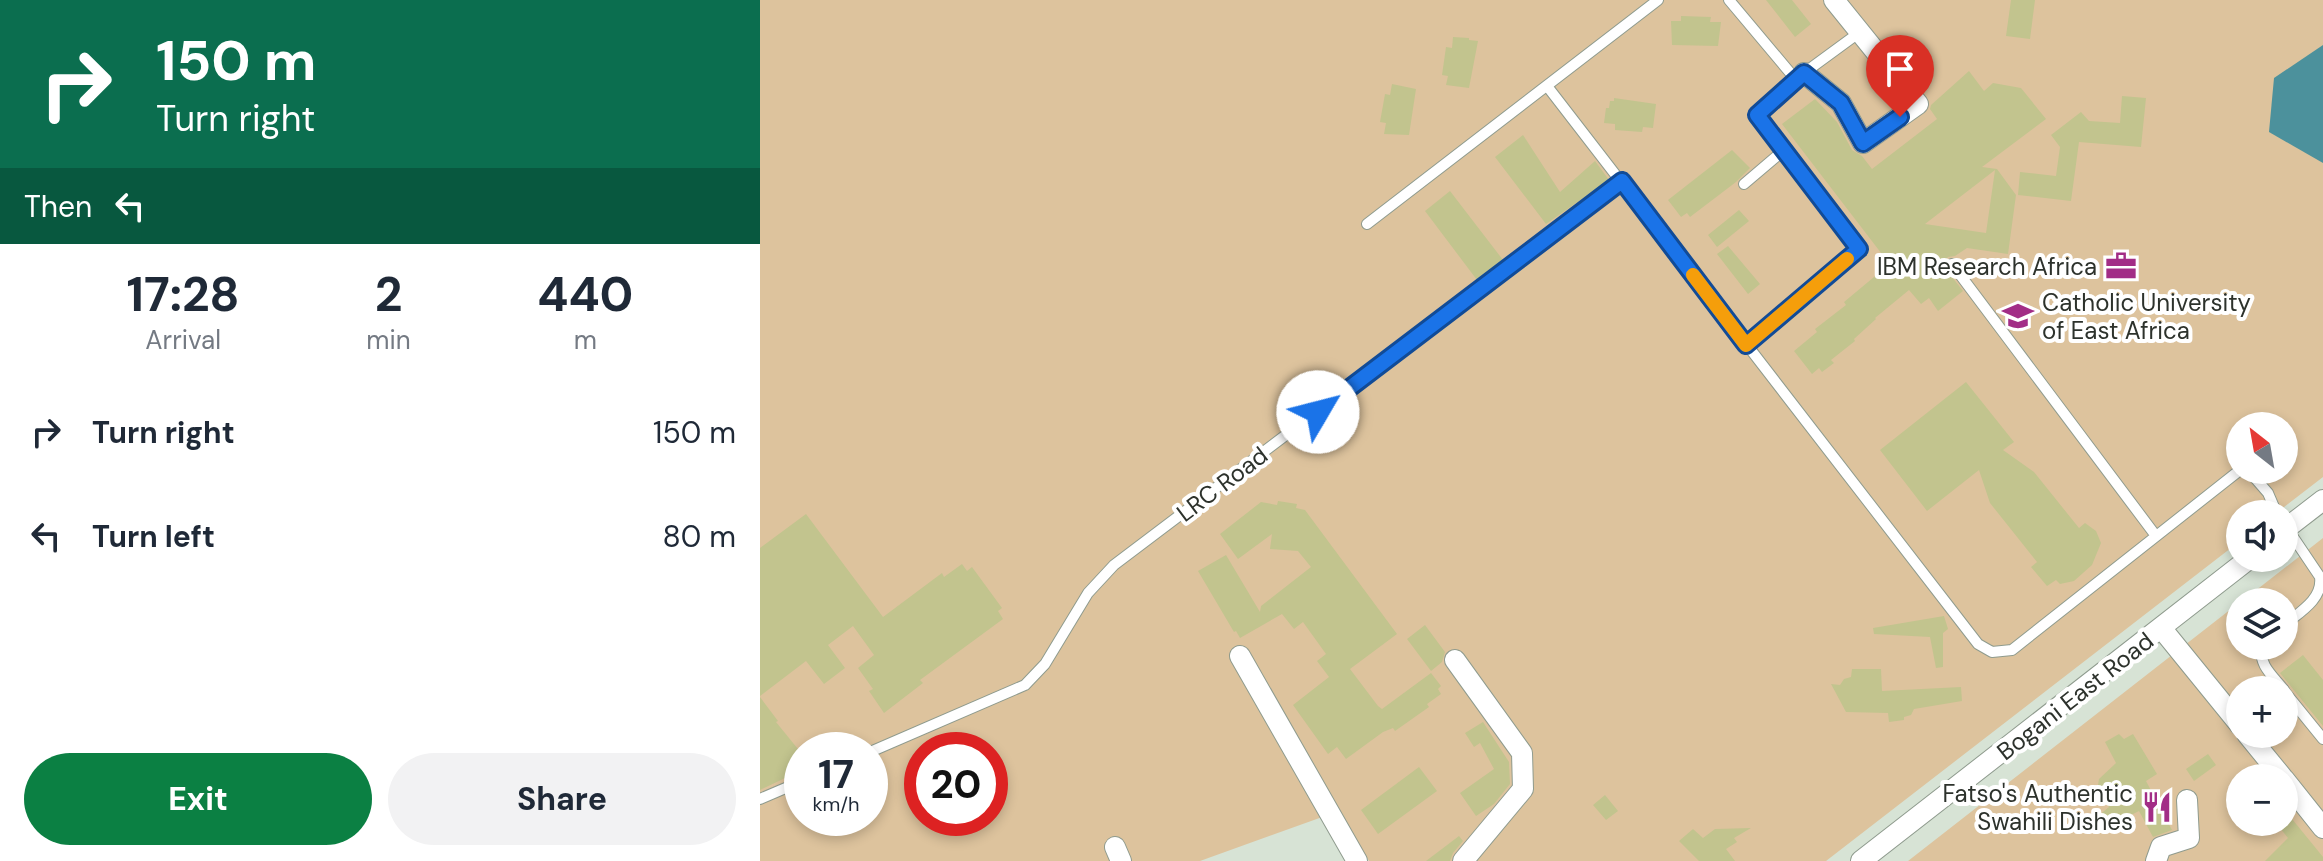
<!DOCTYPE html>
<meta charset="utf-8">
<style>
body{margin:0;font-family:"DM Sans",sans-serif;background:#f2f2f3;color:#1f2937;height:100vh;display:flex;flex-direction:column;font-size:30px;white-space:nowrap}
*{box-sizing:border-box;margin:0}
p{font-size:26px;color:#747a83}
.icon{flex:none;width:44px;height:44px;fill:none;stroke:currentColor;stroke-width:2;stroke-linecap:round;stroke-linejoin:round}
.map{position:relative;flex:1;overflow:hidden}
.sheet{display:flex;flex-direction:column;background:#fff;width:760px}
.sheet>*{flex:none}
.hud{background:#0b6e4f;color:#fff;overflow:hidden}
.needle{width:52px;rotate:329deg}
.fabs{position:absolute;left:1466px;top:412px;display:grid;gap:16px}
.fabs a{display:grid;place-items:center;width:72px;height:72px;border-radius:50%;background:#fff;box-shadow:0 4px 12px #0003;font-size:40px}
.speed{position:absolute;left:24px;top:732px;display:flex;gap:16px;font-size:40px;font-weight:700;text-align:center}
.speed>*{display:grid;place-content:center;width:104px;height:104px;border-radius:50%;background:#fff;box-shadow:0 4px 12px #0003;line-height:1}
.speed small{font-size:20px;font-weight:400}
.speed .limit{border:12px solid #d22;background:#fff;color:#111}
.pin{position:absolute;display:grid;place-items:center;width:68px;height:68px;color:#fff;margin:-82px -34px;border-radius:50% 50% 50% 0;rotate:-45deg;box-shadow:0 0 8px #0007}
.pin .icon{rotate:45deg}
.me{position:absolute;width:88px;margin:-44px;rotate:53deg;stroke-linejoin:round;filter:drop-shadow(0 0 6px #0008)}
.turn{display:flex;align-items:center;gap:28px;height:168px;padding:0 24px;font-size:36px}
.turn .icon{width:104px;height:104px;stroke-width:2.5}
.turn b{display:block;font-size:56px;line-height:68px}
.then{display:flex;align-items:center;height:76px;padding:0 24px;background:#0003;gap:16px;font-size:30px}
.eta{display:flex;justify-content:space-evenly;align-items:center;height:136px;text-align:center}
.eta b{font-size:48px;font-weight:700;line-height:56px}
.button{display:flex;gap:16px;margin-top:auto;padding:16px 24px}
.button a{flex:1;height:92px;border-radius:48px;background:#0b8043;color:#fff;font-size:32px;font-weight:700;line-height:92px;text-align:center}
.button a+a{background:#f2f2f3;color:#1f2937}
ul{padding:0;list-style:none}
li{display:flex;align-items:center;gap:24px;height:104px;padding:0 24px}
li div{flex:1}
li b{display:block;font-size:30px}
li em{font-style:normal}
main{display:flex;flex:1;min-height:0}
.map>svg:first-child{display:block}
.green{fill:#ddc39d;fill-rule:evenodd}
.water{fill:#4c919c}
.building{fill:#c2c48e;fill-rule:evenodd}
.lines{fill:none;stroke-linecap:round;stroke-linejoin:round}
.lane-casing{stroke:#8f9b8e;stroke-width:12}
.street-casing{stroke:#8f9b8e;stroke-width:22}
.lane{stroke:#fff;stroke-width:10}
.street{stroke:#fff;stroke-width:20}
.route-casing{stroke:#114b97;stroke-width:20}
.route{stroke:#1a73e8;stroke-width:14}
.slow{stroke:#f59e0b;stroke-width:14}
.labels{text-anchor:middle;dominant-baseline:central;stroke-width:8;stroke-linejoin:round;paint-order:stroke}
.poi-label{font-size:24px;fill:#2d322c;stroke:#fff;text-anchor:end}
.street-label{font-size:24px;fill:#2d322c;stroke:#fff}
</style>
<main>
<section class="sheet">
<div class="hud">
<div class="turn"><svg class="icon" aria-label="right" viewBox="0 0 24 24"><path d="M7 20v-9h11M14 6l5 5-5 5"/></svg><div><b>150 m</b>Turn right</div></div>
<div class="then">Then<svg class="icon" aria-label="left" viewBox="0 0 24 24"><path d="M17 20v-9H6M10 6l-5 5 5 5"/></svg></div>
</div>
<div class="eta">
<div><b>17:28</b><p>Arrival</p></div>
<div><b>2</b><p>min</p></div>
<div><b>440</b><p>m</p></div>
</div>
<ul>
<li><svg class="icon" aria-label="right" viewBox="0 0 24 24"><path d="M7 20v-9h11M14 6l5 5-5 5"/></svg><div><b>Turn right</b></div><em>150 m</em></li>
<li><svg class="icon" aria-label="left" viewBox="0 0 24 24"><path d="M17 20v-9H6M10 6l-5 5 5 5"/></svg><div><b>Turn left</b></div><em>80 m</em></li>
</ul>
<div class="button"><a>Exit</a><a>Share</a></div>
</section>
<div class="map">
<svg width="1563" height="861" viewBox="0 0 1563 861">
<rect width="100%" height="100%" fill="#d7e3d5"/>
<!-- green -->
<path class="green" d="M0,0H1563V477L1515,514H1480V541L1066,861H609L579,811L440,861H0ZM1480,426H1524V470H1480ZM42,750H110V818H42ZM162,750H230V818H162Z
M1563,538V861H1148L1480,602V646H1524V602H1481ZM1480,690H1524V734H1480ZM1480,778H1524V822H1480Z"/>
<!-- water -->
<path class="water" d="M1563,45V163L1509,132L1514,78Z"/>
<!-- building -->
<path class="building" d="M1006,0H1032L1051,24L1035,37Z
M1251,0H1275L1270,39L1246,36Z
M921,16L951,17L950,22H961L958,46L912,45L911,21H921Z
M693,37L709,38V40L718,41L709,88L686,85L688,76L682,75L686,47L692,48Z
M1209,71L1224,91L1233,83L1261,88L1286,119L1222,167L1237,169L1256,195L1248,254L1207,248L1195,256L1188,257L1184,262L1185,268L1203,291L1178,311L1169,298L1161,304L1149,290L1115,318L1116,319L1094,339L1095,341L1071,360L1074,363L1062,372L1059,368L1052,374L1034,351L1057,332L1055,329L1086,305L1084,302L1120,272L1118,270L1128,262L1022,124L1055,99L1077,122L1092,150L1102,156L1112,169L1177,119L1170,109L1171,105ZM1235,170L1226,233L1165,224Z
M632,84L656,89L649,135L624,134L626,123L620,122L625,94L630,95Z
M1362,96L1386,98L1381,147L1319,142L1311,201L1258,195L1260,172L1296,176L1300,147L1291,135L1321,112L1329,121L1360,123Z
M854,98L896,104L893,128L883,127L882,132L855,130V124L844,123L846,108H849L850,101H854Z
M763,135L800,192L835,161L849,180L786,224L735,157Z
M972,150L990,168L976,182L930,217L927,213L921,217L908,200Z
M690,191L743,260L717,280L665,211Z
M979,210L989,221L957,247L948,235Z
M968,246L1000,284L988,294L957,254Z
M1206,382L1254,442L1243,450L1274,472L1319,528L1325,523L1336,531L1341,543L1332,565L1314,581L1300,584L1296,580L1287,586L1271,567L1277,562L1230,503L1219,470L1167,511L1120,450Z
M518,501L537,504L536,508L545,510L637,634L590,669L618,706L622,709L671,673L681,686L678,689L681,694L667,704L669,707L635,731L633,728L623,732L586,759L577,747L568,754L533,705L569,677L557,661L566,654L543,622L534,629L522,614L480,638L476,631L474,632L438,571L466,555L500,612L501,606L551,567L538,551L510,549L512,534L478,559L460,534L501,502L517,505Z
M46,514L123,617L182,573L184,577L202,564L207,571L212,567L242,608L238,611L243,619L160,680L163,683L124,713L109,691L113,689L98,668L114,655L93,626L68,645L85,668L64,684L46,661L0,696V548Z
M1184,616L1188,629L1183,633V667L1176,668L1170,637L1114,634L1113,628Z
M665,625L685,652L682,662L671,671L647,639Z
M1543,655L1563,680V726L1520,673Z
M1092,669H1121L1122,691L1201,687L1202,701L1154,709L1151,715L1144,717V720L1129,722L1128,713L1086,712L1071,684L1080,685L1084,679L1091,677Z
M0,697L18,721L16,722L42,754V770L0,790Z
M723,722L749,762L750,784L734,804L716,816L700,793L734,769L720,743L714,747L705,733Z
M1359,734L1364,739L1373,734L1397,774L1386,781L1412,830L1393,837L1379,811L1347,827L1338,816L1349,807L1338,785L1339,779L1356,763L1345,742Z
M1448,754L1456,765L1434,781L1426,769Z
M659,767L677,791L618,834L601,810Z
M845,795L858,811L846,820L833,805Z
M1528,814L1563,857V861H1505L1528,838L1516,823L1524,822V817Z
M991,828L974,838L977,842L966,849L975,861H939L919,841L933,829L943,838L955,829Z
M699,836L703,841L693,853L690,861H666Z"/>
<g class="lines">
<defs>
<path id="lane" d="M969,0L1037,81
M787,86L1218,644L1232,652L1252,650L1480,470
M984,184L1024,150
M607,224L898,0
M1192,264L1396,536
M986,345L1099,249L997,115L1044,73L1100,32
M1488,470L1508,493L1517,514
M1524,625C1540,612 1563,599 1560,577L1525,525
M1502,646C1498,665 1513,676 1524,690
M1524,691L1563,739
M110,752L265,685L285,664L328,593L354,565L862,181
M0,799L42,781"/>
<path id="street" d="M1044,73L1081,103L1103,143L1158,104L1074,0
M1524,530L1563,500
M1402,629L1480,725
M480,656L597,861
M695,660L762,753L763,789L703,861
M1487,734L1523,778
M1524,779L1563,828
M355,847L361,861
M1101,861L1490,558
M1396,861L1401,847L1429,838L1427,800"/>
</defs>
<!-- lane casing -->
<use href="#lane" class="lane-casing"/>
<!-- street casing -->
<use href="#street" class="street-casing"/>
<!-- lane -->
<use href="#lane" class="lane"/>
<!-- street -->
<use href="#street" class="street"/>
</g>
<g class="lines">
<defs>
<path id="route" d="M558,412L862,181L986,345L1099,249L997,115L1044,73L1081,103L1103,143L1140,117"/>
</defs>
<!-- route casing -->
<use href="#route" class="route-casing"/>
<!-- route -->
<use href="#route" class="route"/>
<!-- slow -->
<path class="slow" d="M933,275L986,345L1087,259"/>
</g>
<!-- icons -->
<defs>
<symbol id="office-bare" viewBox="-9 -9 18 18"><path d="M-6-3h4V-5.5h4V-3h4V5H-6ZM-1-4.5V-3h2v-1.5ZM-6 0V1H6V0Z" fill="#a22d86" stroke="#fff" stroke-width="2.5" paint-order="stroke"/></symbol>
<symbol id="university-bare" viewBox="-9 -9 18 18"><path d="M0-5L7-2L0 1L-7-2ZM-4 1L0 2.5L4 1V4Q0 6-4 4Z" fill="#a22d86" stroke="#fff" stroke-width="2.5" paint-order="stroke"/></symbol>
<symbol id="restaurant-bare" viewBox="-9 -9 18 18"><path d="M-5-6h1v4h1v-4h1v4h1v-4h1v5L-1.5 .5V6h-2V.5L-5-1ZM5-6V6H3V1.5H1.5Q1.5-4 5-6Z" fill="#a22d86" stroke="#fff" stroke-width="2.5" paint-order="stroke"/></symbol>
</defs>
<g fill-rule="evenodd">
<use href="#office-bare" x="1339" y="244" width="44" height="44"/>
<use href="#university-bare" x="1236" y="294" width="44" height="44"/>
<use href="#restaurant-bare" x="1375" y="785" width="44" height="44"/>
</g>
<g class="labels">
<!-- poi labels -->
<g class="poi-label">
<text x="1337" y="266">IBM Research Africa</text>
<text x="1282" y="302" text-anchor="start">Catholic University<tspan x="1282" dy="28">of East Africa</tspan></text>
<text x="1373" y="793">Fatso's Authentic<tspan x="1373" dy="28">Swahili Dishes</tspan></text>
</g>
<!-- street labels -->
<g class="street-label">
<text transform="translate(462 484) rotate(-37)">LRC Road</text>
<text transform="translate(1315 696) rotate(-38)">Bogani East Road</text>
</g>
</g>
</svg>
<div class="fabs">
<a><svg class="needle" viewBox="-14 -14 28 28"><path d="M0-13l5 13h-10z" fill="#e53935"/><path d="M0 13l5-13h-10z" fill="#747a83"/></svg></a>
<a><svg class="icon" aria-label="sound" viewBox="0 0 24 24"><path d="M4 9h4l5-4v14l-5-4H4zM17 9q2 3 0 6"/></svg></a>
<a><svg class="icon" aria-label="layers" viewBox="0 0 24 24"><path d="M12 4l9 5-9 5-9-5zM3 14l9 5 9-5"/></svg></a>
<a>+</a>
<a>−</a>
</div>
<div class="speed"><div>17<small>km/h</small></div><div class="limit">20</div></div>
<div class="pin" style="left:1140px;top:117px;background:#d93025"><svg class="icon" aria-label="arrive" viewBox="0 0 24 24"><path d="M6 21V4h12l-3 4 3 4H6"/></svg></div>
<svg class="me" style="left:558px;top:412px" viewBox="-20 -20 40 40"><circle r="19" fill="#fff"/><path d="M0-13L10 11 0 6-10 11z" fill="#1a73e8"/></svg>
</div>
</main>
